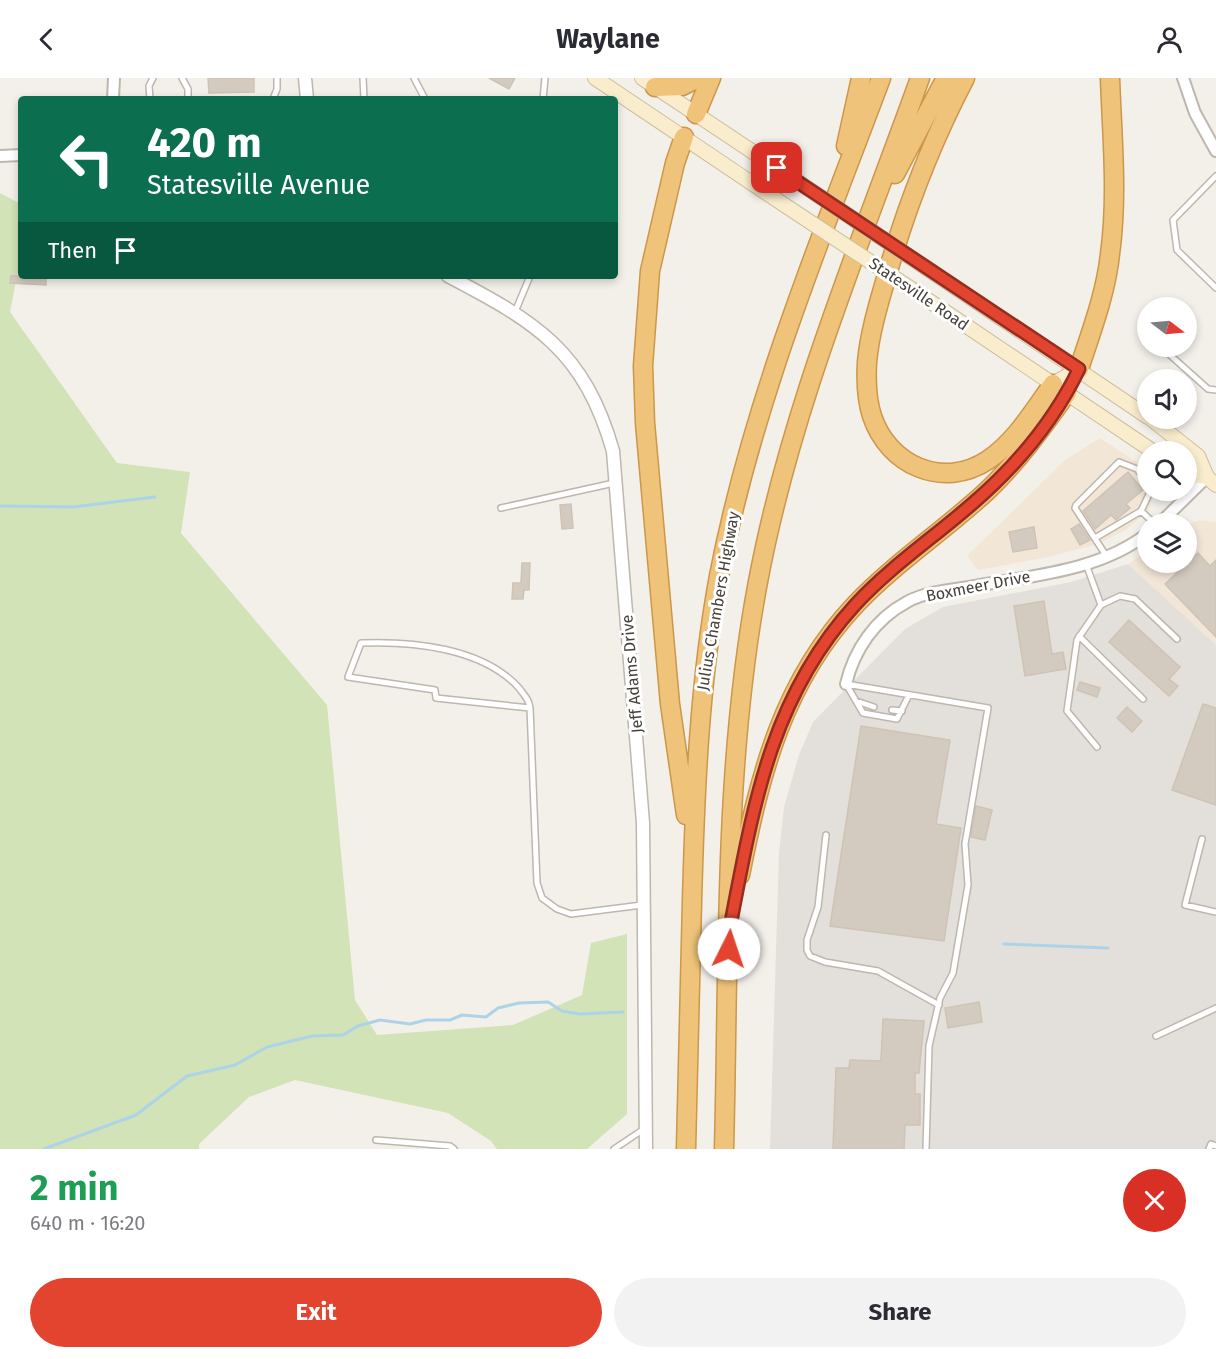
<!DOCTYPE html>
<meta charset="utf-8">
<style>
body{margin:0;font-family:"Fira Sans",sans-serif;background:#f2f2f3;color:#2b2b33;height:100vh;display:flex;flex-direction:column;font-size:22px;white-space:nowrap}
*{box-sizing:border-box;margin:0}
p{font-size:20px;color:#7c7c81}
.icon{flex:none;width:33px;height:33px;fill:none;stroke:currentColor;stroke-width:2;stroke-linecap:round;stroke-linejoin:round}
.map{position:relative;height:1071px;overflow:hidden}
.sheet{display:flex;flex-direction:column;background:#fff;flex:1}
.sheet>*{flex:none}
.banner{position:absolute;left:18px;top:18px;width:600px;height:183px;border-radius:6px;box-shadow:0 3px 9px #0003;background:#0b6e4f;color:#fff;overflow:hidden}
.needle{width:39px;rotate:106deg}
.buttons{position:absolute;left:1137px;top:219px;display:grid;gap:12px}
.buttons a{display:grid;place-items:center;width:60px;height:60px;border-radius:50%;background:#fff;box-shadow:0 3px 9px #0003;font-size:30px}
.pin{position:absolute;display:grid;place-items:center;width:51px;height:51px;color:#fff;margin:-26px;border-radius:12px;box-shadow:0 3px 9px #0006}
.me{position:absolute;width:66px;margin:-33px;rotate:4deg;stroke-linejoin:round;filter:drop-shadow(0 0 4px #0008)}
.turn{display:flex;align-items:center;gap:21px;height:126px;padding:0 30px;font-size:27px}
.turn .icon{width:78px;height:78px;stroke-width:2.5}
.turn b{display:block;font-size:42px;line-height:51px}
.then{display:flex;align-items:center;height:57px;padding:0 30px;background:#0003;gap:12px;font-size:22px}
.round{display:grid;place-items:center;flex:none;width:63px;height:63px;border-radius:32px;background:#f2f2f3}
.overview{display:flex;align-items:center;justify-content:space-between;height:102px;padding:0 30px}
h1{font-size:36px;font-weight:700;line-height:45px;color:#1e9e55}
.action{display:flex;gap:12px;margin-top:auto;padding:12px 30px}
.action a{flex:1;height:69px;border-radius:36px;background:#e34430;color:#fff;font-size:24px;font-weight:700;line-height:69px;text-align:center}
.action a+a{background:#f2f2f3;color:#2b2b33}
header{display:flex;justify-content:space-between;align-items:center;height:78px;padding:0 30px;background:#fff;font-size:27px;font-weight:700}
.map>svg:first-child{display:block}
.commercial{fill:#f2e6d7}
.industrial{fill:#e3dfdb}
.green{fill:#d1e3b7}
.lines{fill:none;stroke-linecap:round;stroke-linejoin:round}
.stream{stroke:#add3e9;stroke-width:3}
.building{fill:#d4cbc0;stroke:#cec3b4;stroke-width:1.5}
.service-casing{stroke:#beb7ad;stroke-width:8}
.minor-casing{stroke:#beb7ad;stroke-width:14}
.tertiary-casing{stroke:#beb7ad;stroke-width:15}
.secondary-casing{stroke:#cebf9e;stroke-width:16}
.motorway-casing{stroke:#cd974a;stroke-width:21}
.service{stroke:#fff;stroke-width:5}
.minor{stroke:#fff;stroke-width:10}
.tertiary{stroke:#fff;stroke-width:12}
.secondary{stroke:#f9edce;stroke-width:14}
.motorway{stroke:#efc379;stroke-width:18}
.secondary-bridge-casing{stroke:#cebf9e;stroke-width:16;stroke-linecap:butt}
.secondary-bridge{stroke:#f9edce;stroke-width:14}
.route-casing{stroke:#942c1f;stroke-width:15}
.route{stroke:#e34430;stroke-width:10}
.labels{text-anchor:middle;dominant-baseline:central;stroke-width:6;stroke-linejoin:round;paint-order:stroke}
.street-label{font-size:16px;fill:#464039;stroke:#fff}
</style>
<header><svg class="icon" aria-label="back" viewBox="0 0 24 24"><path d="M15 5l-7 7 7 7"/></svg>Waylane<svg class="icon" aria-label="person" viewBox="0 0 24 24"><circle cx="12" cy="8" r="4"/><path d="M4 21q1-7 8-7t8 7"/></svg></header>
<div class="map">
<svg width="1216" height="1071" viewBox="0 0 1216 1071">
<rect width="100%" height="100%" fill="#f3f0ea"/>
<!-- commercial -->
<path class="commercial" d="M1100,360L1147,391L1148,412L1154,413L1149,433L1124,453L1098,466L1048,479L978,492L967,478L1065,382Z
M1199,442L1216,444V567L1128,486L1147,473L1148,484H1186L1187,447Z"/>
<!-- industrial -->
<path class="industrial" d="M1128,486L1216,567V1071H770L779,774L784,729L799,677L813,644L905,551L943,529L1071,504Z"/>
<!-- green -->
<path class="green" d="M0,115L21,126V177L10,234L117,385L190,394L181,455L327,627L355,922L377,957L513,947L582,917L591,865L627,856V1036L587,1071H497L491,1063L448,1035L295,1002L249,1019L199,1066V1071H0Z"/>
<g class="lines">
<!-- stream -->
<path class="stream" d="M0,428L73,429L155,419
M1004,866L1108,870
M44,1071L136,1037L187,998L235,987L267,969L312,958L343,957L358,948L380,942L410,946L426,942H450L462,937L486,939L498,930L519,925L548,924L562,933L580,936L623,934"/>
</g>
<!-- building -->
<path class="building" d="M208,0H254V14L209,15Z
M489,0H515L509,11Z
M11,198H46V207L10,205Z
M1128,394L1143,412L1126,426L1130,430L1116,442L1111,437L1095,451L1083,433Z
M571,426L573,450L562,451L560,427Z
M1079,446L1090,462L1080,467L1071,451Z
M1034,449L1037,470L1013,474L1009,454Z
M1198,475L1210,488L1216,482V559L1165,506Z
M522,485H530L529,512H524L523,521H512L513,505H521Z
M1044,523L1052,576L1063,574L1066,591L1025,598L1014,528Z
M1129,542L1180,589L1169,601L1178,608L1169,618L1109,564Z
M1080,604L1100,610L1097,619L1077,612Z
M1203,626L1216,630V727L1172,712Z
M1127,629L1142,643L1132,654L1117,640Z
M861,648L950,662L936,746L961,750L944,863L830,848Z
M976,728L992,732L985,762L971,759Z
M979,924L982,944L948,950L945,930Z
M883,941L924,943L919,995H915V1016H920V1047H905L904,1071H833L836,990H849L850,982L881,983Z"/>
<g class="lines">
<defs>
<path id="service" d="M182,0L188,11V21
M363,0L364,21
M414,0L425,21
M150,21L149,8L153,0
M273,21L277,11V0
M543,21L545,0
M1216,98L1173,142L1177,172L1216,210
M515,234L530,198
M1170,277L1208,311L1216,312
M1151,412L1141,433L1155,446
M501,430L614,405
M1095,460L1141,433
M1107,479L1075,430L1076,427L1119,384L1137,391L1148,405
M1086,486L1101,527L1077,562L1067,633L1097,669
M1101,527L1120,518L1135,521L1177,561
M1079,558L1143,621
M846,606L988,630L965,766L968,807L953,895L940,920L929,968L926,1071
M846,606L863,635L897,641L909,617
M856,623L874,629
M530,630L436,620L435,612L348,599L361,565C413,563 483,570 519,610C524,617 529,621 530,630L537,805L542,820L557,831L571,836L642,827
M892,632L902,633
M826,757L818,829L807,862V872L810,878L825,884L878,893L939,927
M1202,761L1185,827L1216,834
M1156,958L1216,930
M376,1062L450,1068L454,1071
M614,1071L644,1051
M1209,1071L1211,1066L1216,1068"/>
<path id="minor" d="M1183,0L1195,35L1216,73
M113,21L114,0
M0,78L21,77
M1159,446L1207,399
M846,606C854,572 875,541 907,524C925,514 948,512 969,509C1028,498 1099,494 1148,455"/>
<path id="tertiary" d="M305,0L307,21
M448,198C536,244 584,272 613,373L643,745L646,1071"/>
<path id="secondary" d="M595,0L786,128
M642,0L828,124
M925,189L1148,339
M916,214L1154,374
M1053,306L1079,291
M1150,340L1198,378L1207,399L1216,407
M1186,396L1207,399"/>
<path id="motorway" d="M965,0C933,61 908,125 889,190C880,221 870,252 867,284C866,302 866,320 872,338C888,387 943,412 988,382C1016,363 1034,332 1053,306
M655,9L682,8L698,0
M696,36L711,0
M684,59L675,85L650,193L643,288L645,345L670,626L686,737
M846,68L861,0
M895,96L946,0
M1079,291C1091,254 1106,215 1110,176C1118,118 1112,58 1110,0
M740,797C760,696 783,603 856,526C896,484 945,452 987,413C1018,383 1042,350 1067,315
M686,1071C688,988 690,905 692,823C695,714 699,606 719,498C752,326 820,163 881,0
M724,1071C729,885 723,693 757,509C789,334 860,167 920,0"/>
</defs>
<!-- service casing -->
<use href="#service" class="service-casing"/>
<!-- minor casing -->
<use href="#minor" class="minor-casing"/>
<!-- tertiary casing -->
<use href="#tertiary" class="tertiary-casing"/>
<!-- secondary casing -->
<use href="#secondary" class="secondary-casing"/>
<!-- motorway casing -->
<use href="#motorway" class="motorway-casing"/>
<!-- service -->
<use href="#service" class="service"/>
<!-- minor -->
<use href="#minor" class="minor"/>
<!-- tertiary -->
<use href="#tertiary" class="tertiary"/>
<!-- secondary -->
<use href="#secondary" class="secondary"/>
<!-- motorway -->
<use href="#motorway" class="motorway"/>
<defs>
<path id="secondary-bridge" d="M828,124L925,189
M786,128L916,214"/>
</defs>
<!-- secondary-bridge casing -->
<use href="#secondary-bridge" class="secondary-bridge-casing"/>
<!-- secondary-bridge -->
<use href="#secondary-bridge" class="secondary-bridge"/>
</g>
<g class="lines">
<defs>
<path id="route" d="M729,871L730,849C753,730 770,620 855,527C890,489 933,460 972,426C1015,389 1054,343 1079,291L777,90"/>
</defs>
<!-- route casing -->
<use href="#route" class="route-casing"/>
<!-- route -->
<use href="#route" class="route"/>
</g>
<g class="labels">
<!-- street labels -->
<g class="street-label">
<text transform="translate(919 216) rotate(34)">Statesville Road</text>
<text transform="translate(978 508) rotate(-11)">Boxmeer Drive</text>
<text transform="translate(718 523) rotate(-80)">Julius Chambers Highway</text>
<text transform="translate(632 596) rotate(-95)">Jeff Adams Drive</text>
</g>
</g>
</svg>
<div class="buttons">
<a><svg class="needle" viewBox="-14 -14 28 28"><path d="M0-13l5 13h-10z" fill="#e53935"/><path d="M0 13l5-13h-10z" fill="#7c7c81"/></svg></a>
<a><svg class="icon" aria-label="sound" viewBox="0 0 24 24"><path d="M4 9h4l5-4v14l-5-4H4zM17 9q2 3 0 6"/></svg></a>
<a><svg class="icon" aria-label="search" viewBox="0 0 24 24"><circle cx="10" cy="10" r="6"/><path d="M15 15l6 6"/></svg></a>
<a><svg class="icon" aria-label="layers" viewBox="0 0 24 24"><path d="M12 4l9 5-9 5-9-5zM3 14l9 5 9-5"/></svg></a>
</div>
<div class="pin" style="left:777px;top:90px;background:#d93025"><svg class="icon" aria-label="arrive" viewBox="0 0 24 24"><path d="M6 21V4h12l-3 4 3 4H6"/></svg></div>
<svg class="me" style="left:729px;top:871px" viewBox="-20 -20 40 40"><circle r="19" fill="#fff"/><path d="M0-13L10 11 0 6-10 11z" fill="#e34430"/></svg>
<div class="banner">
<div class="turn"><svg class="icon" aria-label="left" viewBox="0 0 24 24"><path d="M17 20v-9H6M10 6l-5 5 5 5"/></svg><div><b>420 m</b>Statesville Avenue</div></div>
<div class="then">Then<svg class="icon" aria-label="arrive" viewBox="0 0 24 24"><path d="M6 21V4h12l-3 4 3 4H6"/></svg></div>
</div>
</div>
<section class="sheet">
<div class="overview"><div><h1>2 min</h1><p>640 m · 16:20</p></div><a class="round" style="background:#d93025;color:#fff"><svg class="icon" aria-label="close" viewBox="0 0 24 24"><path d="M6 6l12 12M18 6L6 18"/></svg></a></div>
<div class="action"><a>Exit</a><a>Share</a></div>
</section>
